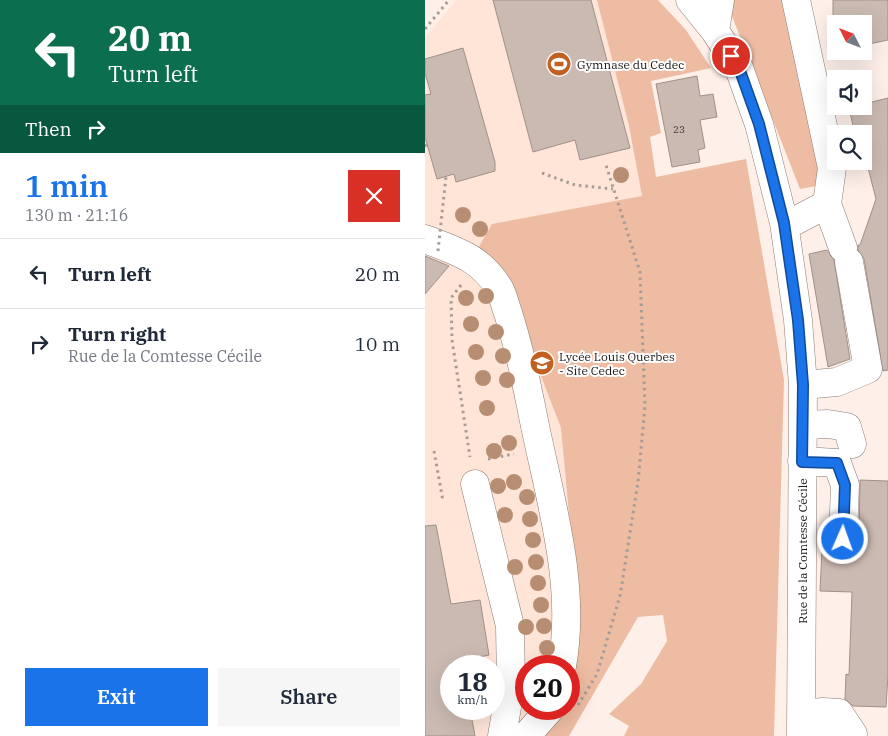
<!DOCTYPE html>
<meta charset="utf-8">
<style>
body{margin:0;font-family:"IBM Plex Serif",serif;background:#f6f6f7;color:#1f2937;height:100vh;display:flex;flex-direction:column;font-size:19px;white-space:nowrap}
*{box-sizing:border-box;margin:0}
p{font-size:16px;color:#747a83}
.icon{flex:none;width:28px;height:28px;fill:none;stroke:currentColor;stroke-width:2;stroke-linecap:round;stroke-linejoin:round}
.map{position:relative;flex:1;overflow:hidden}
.panel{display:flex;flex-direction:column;background:#fff;width:425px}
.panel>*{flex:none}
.top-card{background:#0b6e4f;color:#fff;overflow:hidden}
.needle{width:32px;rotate:312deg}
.tools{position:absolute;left:402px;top:15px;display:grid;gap:10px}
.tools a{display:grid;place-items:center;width:45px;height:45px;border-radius:0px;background:#fff;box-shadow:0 5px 20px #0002;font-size:25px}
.speed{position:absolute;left:15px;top:655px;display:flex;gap:10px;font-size:25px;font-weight:700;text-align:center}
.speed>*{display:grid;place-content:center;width:65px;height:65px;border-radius:50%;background:#fff;box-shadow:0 5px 20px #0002;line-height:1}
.speed small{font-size:12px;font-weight:400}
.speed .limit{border:8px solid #d22;background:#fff;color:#111}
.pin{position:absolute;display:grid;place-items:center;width:42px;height:42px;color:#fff;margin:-21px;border:2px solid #fff;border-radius:50%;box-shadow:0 1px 5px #0007}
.me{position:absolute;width:55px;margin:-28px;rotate:2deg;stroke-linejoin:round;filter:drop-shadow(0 0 4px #0008)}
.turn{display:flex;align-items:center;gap:18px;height:105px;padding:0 25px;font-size:22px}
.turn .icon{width:65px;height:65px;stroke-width:2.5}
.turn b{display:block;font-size:35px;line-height:42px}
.then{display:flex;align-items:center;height:48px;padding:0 25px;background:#0003;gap:10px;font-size:19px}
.round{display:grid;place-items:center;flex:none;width:52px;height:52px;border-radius:0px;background:#f6f6f7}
.overview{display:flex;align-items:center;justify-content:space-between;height:85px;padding:0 25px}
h1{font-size:30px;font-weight:600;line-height:38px;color:#1a73e8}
.button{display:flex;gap:10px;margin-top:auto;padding:10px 25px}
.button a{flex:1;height:58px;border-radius:0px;background:#1a73e8;color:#fff;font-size:20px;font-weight:600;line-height:58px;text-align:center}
.button a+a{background:#f6f6f7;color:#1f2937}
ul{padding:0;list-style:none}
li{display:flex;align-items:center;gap:15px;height:70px;padding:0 25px;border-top:1px solid #e0e1e3}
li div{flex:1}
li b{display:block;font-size:19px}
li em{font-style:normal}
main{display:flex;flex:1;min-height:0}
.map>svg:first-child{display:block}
.built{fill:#ffe5d8;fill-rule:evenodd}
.green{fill:#edbca3}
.building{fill:#cbbab1;stroke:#a09088}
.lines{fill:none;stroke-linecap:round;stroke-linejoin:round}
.minor-casing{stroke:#8a7b72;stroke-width:29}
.path{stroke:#a79c97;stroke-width:3;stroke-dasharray:2.5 4;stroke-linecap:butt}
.minor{stroke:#fff;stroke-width:28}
.path-bridge{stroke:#a79c97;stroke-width:3;stroke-dasharray:2.5 4;stroke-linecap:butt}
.tree{fill:#b88e73}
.route-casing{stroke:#114b97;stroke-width:12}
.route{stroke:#1a73e8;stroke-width:9}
.labels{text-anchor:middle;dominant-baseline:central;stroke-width:4;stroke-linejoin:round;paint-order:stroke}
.number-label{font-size:10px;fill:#48403b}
.poi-label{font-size:12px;fill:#1d1714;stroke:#fff;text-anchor:start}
.street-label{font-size:12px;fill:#1d1714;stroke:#fff}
</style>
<main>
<section class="panel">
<div class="top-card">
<div class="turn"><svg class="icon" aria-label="left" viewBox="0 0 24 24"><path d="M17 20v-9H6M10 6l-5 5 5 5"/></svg><div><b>20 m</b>Turn left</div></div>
<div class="then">Then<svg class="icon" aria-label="right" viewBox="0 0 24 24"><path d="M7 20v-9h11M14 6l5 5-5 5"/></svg></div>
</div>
<div class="overview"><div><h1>1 min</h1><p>130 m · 21:16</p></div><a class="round" style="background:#d93025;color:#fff"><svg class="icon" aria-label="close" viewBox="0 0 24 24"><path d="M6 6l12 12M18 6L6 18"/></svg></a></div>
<ul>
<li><svg class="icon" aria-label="left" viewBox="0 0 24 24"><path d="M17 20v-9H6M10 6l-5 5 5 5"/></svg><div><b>Turn left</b></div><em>20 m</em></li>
<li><svg class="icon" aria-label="right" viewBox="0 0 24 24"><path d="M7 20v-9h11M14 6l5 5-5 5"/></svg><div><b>Turn right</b><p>Rue de la Comtesse Cécile</p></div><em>10 m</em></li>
</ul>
<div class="button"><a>Exit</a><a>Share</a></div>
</section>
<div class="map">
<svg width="463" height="736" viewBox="0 0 463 736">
<rect width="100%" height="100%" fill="#fef0e9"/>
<!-- built -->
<path class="built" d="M31,0H172L204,126L217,196L144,736H0V38ZM26,666H69V709H26ZM101,666H144V709H101Z"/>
<!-- green -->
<path class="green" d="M172,0H233L261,30L286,68L226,81L236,133L225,137L231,177L321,159L359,380L349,736H199L204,726L184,714L216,684L242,641L238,615L213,617L144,736H113L134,709H144V683L154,620L136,428L82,288L52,250L67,224L217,196L204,126Z
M297,0H357L397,185L375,189L305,11Z"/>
<!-- building -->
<path class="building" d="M68,0H166L205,148L155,160L150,140L108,152Z
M408,0H463V40L439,45V24H411V29H408Z
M38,48L70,162V171L31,182L29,174L12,179L0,137V95L6,94L0,73V59Z
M272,76L275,96L288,94L292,117L275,120L280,148L273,150L275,162L247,167L231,84Z
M463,98V370L458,371L439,259L433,250V245H435L451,199L442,164L437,161H439V134H430L424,108L439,106V104Z
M402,250L409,260L425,359L403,367L384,254Z
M0,256L24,266L0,294Z
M435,480L463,481V675L461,707L428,706L420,699L421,674L424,675L427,592L395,591L397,550H408L418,555L426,553L431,547L434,540Z
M11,525L26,604L55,600L64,655L26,663V709H45L50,736H0V526Z"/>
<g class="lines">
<defs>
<path id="minor" d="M265,0L290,31L314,68L334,124L359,223L373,320L378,385L376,736
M290,31L295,0
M402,204L418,248
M359,223L370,221L402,204L407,168L371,0
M0,239C31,251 55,257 74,288C78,295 80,305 83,313C94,347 101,380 108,416C124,497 152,583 137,666
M378,385L412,382L443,369L424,262
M379,425L403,424L422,427L427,444
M377,461L412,463L420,485L418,539
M50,484L85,626L86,684L77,736
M377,714L398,712L414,713L428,734
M101,736L125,709
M376,736H407"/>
</defs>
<!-- minor casing -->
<use href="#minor" class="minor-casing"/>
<!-- path -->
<path class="path" d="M0,29L24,0
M0,146L2,145
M117,173L150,185L188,189
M36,285L26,298L27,340L45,457
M9,451L18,501
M63,459L89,454
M153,705L172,674L195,596L213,482L220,406L215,272L180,162"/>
<!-- minor -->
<use href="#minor" class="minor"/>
<!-- path-bridge -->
<path class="path-bridge" d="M13,251L21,176"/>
</g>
<!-- trees -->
<g class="tree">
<circle cx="196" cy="175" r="8"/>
<circle cx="38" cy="215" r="8"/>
<circle cx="55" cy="229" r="8"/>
<circle cx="61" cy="296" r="8"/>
<circle cx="41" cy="298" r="8"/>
<circle cx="46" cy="324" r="8"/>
<circle cx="71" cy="332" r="8"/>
<circle cx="51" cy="352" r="8"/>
<circle cx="78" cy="356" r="8"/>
<circle cx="58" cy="378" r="8"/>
<circle cx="82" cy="380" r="8"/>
<circle cx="62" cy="408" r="8"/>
<circle cx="84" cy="443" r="8"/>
<circle cx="69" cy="451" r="8"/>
<circle cx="89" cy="482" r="8"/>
<circle cx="73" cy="486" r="8"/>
<circle cx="102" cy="497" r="8"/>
<circle cx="80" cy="515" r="8"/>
<circle cx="105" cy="519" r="8"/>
<circle cx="108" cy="540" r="8"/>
<circle cx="111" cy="562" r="8"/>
<circle cx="90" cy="567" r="8"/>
<circle cx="113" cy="583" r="8"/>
<circle cx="116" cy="605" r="8"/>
<circle cx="119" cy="626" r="8"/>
<circle cx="101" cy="627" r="8"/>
<circle cx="122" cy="648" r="8"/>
</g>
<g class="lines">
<defs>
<path id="route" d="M306,56L314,68L334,124L359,223L373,320L378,385L377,462L412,463L420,485L418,539"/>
</defs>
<!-- route casing -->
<use href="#route" class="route-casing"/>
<!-- route -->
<use href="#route" class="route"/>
</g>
<!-- icons -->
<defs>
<symbol id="stadium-disc" viewBox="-11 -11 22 22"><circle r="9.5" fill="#c16020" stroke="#fff"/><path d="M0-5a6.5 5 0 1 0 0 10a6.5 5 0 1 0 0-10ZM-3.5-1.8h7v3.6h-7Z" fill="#fff"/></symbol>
<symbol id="school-disc" viewBox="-11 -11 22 22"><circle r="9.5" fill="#c16020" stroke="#fff"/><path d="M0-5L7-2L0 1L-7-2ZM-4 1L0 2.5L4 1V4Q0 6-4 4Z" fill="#fff"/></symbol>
</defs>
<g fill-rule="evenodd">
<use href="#stadium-disc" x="120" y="50" width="28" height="28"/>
<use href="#school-disc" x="103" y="349" width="28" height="28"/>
</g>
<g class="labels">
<!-- number labels -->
<g class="number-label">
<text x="254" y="129">23</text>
</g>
<!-- poi labels -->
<g class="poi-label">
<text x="152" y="64">Gymnase du Cedec</text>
<text x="134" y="356">Lycée Louis Querbes<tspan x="134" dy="14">- Site Cedec</tspan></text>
</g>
<!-- street labels -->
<g class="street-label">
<text transform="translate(377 551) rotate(-90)">Rue de la Comtesse Cécile</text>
</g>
</g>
</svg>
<div class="tools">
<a><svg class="needle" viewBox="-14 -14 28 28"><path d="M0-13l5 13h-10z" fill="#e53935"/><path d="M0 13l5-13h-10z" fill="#747a83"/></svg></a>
<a><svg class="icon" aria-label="sound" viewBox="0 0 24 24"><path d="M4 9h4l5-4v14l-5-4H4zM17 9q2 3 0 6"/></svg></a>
<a><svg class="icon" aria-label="search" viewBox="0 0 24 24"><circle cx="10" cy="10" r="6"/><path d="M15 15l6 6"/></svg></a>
</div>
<div class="speed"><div>18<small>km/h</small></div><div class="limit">20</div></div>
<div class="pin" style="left:306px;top:56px;background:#d93025"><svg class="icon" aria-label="arrive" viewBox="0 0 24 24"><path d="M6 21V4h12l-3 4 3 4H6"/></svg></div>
<svg class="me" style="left:418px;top:539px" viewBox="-20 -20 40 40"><circle r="17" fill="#1a73e8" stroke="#fff" stroke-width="3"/><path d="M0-11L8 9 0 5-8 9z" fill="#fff"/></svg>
</div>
</main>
